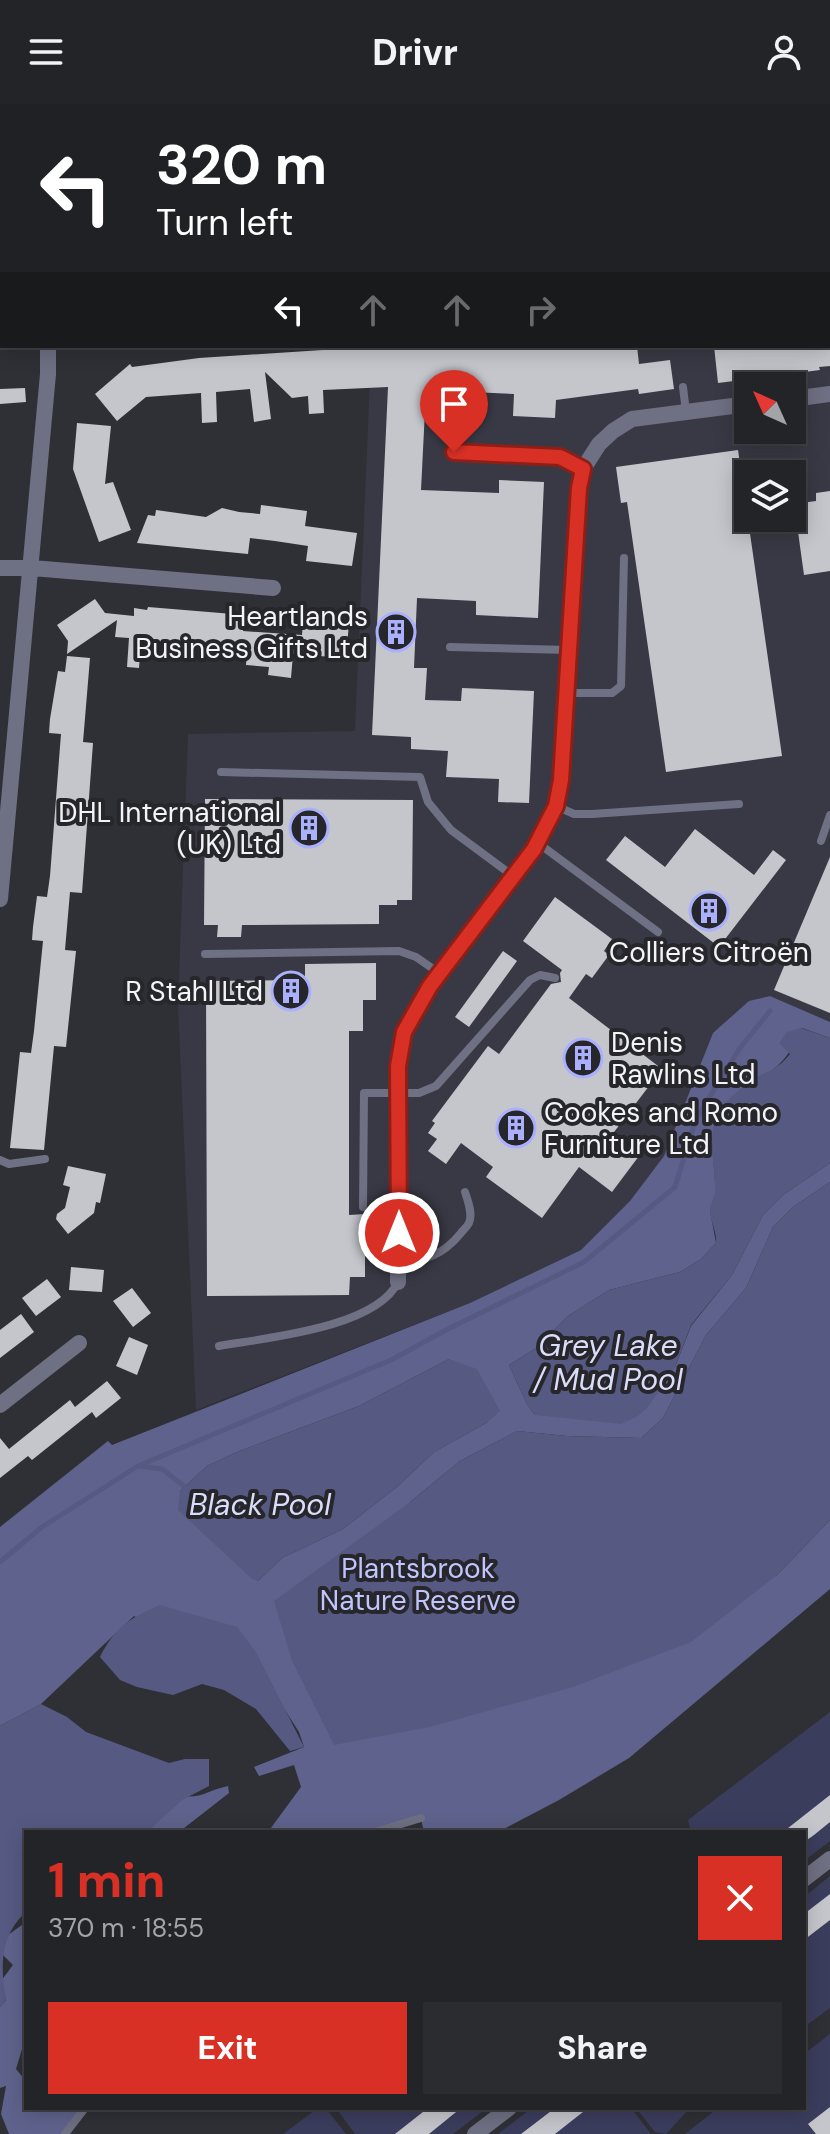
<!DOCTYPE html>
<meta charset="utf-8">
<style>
body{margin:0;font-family:"DM Sans",sans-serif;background:#2b2c30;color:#f1f3f6;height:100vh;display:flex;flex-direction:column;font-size:30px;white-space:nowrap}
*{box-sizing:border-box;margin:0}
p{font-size:26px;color:#a3a4a8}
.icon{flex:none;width:44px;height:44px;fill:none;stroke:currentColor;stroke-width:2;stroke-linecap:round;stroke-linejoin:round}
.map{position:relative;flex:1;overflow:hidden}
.sheet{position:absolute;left:24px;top:1726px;width:782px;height:280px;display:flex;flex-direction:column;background:#232428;border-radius:0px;box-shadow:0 4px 20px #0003,0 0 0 2px #404145}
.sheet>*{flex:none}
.top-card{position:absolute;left:0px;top:0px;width:830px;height:244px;box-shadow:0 4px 20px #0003,0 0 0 2px #404145;background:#202124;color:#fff;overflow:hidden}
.needle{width:52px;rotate:315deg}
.buttons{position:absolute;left:734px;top:268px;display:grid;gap:16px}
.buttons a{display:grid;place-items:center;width:72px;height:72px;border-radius:0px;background:#232428;box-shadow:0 4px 20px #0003,0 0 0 2px #404145;font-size:40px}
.pin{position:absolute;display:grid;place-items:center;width:68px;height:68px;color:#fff;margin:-82px -34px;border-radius:50% 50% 50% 0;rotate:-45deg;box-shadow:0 0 8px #0007}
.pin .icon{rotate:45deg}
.me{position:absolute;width:88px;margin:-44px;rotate:0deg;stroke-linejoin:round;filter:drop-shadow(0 0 6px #0008)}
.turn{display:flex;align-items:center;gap:28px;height:168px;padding:0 24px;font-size:36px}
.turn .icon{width:104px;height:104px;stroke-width:2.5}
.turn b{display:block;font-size:56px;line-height:68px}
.lanes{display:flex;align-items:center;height:76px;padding:0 24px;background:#0003;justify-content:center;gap:40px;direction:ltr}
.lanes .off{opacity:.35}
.round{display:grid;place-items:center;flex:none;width:84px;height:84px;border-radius:0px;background:#2b2c30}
.overview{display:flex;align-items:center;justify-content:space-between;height:136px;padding:0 24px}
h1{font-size:48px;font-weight:800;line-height:60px;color:#d93025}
.action{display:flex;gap:16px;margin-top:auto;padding:16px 24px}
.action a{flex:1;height:92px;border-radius:0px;background:#d93025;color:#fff;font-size:32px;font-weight:800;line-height:92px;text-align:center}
.action a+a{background:#2b2c30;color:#f1f3f6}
header{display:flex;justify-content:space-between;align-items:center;height:104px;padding:0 24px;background:#232428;font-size:36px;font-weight:800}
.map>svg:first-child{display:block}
.built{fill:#383944;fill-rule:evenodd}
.green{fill:#3b3d5d}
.forest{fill:#5f628c;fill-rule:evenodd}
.water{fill:#565a83}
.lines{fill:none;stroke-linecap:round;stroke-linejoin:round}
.stream{stroke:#565a83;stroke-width:5}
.building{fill:#c5c6cc}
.service{stroke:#6e7083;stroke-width:8}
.minor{stroke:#6e7083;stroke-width:16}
.rail{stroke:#aaabaf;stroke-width:5;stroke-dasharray:12 6;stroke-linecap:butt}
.route-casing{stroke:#8d1f18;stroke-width:20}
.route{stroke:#d93025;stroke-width:14}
.labels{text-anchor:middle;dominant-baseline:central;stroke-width:8;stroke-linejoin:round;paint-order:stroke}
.poi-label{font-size:28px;fill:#f3f4f7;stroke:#26262b;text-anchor:end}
.park-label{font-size:28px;fill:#c0c5fc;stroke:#26262b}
.water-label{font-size:30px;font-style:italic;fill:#daddf9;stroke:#26262b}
</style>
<header><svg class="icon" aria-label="menu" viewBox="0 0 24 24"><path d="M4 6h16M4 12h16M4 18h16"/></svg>Drivr<svg class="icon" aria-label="person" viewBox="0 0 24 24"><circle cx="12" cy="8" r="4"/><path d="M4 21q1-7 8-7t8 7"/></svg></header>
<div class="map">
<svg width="830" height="2030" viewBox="0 0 830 2030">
<rect width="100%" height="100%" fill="#2f3035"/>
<!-- built -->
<path class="built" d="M386,0H830V26H828V2H385Z
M828,78H830V918L770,892L713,929L664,1052L630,1097L581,1146L470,1199L196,1306L178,901L188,630L355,627L370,275L368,242H828ZM748,282H792V326H748ZM748,370H792V414H748Z"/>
<!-- green -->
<path class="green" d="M830,1608V1737L804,1757V1728H691L688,1716Z
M830,1772V1904L804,1923V1793Z
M830,1930V2030H685L718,2004H804V1950Z
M318,2004L327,2006L346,2030H283Z
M336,2004H487L453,2030H355Z
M532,2004H631L651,2030H498Z
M636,2004H690L666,2030L655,2028Z"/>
<!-- forest -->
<path class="forest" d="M770,892L830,918V934L802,924C790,950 780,967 751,976L712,1041L716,1088L710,1107L716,1139L701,1155L680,1168L609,1186L568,1212L536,1244L509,1261L527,1300L535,1311L675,1263L691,1222L732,1171L763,1111L783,1091L830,1059V1078L793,1103L773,1123L746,1184L706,1231L663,1314L641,1334L567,1332L517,1327L460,1357L410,1398L776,1472L830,1416V1485L629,1654L559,1696L498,1728H424L421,1715L375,1728H268L301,1683L294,1661L259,1672L254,1663L304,1643L299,1628L283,1603L134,1512L41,1600L0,1622V1423L108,1337L112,1341L470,1199L581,1146L630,1097L664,1052L713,929L749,897ZM449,1255L488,1318L434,1348L398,1382L343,1425L282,1454L258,1477L180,1387L207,1362L237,1348L359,1302Z
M228,1682L229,1689L179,1728H130L181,1692C201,1695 209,1686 228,1682Z
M26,1818V1932L16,1965L26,1977V2004H85L65,2030H9L1,2010L6,1982L0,1984V1903L6,1896L1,1877L13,1861L1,1849L8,1831Z"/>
<!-- water -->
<path class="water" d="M801,924L830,934V1059L783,1091L763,1111L732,1171L691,1221L675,1263L648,1303L638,1312L621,1320L535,1311L527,1300L509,1261L536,1244L568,1212L609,1186L680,1168L701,1155L716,1139C717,1128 711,1119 710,1108C709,1100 716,1093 715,1084C715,1058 704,1021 725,999C732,992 741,984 749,978C765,966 775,969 790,950L779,939L787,928Z
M830,1078V1416L776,1472L691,1538L573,1583L430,1623L334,1641L292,1557L274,1497L410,1398L460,1357L517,1327L567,1332L641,1334L663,1314L706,1231L746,1184L773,1123L793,1103Z
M449,1255L477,1265L500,1307L488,1318L434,1348L398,1382L343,1425L282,1454L258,1477L252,1475L178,1406L180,1387L207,1362L237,1348L359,1302Z
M160,1501L237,1523L256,1548L304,1643L290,1647L256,1605L224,1586L202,1580L173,1591L137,1583L120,1576L100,1553C115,1523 130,1514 160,1501Z
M41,1600L67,1613L86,1628L169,1659L185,1655H209V1682L182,1696L147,1728H26V1808C0,1831 0,1863 6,1896L0,1903V1622Z"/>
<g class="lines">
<!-- stream -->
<path class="stream" d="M138,1362L391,1256L446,1226L584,1158L675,1083L696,1015L740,944L770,907
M0,1458L42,1423L138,1362L162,1365L185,1383"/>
</g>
<!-- building -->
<path class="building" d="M384,242H637L639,260L670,256L674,285L639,290L638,285L556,296L555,314L513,312L514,290L426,286L421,386L499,389V376L544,378L538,514L476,511V497L417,494L414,564H427L425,596L461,597L462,584L534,587L529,699L498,698L499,675L446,673L448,647L411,645V633L372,631L388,283L323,286L324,309L309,310L308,292L292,294L265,268L271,315L254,318L250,285L216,288L217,318L202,319L201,289L146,293L117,317L95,290L130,260L132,263L199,254Z
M714,242H830V262L819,263L820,266L718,279Z
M25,284L26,298L0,300V285Z
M77,319L111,322L105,380L113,378L131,426L99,438L73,365Z
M738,346L782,652L666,668L627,398L621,399L616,363Z
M830,387V467L804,471L795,406L801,405V399L816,397V389Z
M261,401L307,407L305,422L357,429L352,462L306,457L308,442L275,437L250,434L248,450L137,439L148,411L155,412L156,406L206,413L222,404L239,408L260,410Z
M95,495L105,509L134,512V504L147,506L148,503L245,511L243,527L302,531L303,517L349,519L346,554L293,550L291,574L268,571L269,563L246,561L247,546L218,543L217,552L195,549V541L141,536L139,564L127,563L129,534L115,533L117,516L67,550L68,537L57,521Z
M67,552L90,554L83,638L93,639L82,789L70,788L65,846L76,847L66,943L54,942L44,1046L10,1044L20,948L31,949L34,927L43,837L32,836L33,823L37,792L47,793L50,772L61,630L49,629L50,615L58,567L65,568Z
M205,695L413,696L412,796H397V801H379V820L242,821L241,833H217L218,821H204Z
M695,725L754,771L773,746L786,756L719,843L606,756L625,732L665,763Z
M830,753V909L774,886Z
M555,793L612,835L604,847L609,851L592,874L586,870L569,894L662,965L611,1032L639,1052L612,1088L579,1063L542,1114L486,1073L493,1063L461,1039L446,1060L428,1047L437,1035L428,1029L435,1019L432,1017L488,942L499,950L551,880L561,878L560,869L562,866L523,837Z
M503,847L517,857L469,923L455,913Z
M376,859V896H363V927H349V1111L365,1110V1173H350L349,1191L207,1192L206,877L305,876V860Z
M68,1062L106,1070L100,1099L96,1098L94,1109L68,1130L56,1115L57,1110L65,1104L70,1083L63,1081Z
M71,1163L104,1166L102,1188L69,1186Z
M47,1175L61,1193L36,1212L22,1194Z
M132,1184L151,1209L133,1223L113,1197Z
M21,1210L34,1228L0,1254V1226Z
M129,1233L148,1241L137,1271L116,1262Z
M107,1277L121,1294L96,1314L92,1308L32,1356L28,1352L0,1374V1334L9,1345L70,1296L75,1303Z
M830,1691V1718L814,1731L804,1738V1728H783Z
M830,1790V1816L804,1836V1810Z
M830,2003V2030H816L808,2020Z
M428,2004H461L429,2030H395Z
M555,2004H588L555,2030H521Z"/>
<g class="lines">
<!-- service -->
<path class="service" d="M828,188L830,187
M683,283L686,308
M454,348L560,353L583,365
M450,543L569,546
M568,589H612L621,582L624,454
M221,668L420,673L428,698L451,726L513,772
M556,702L574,710H592L739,700
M821,737L830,711
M538,739L658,828
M205,850L399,847L416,853L439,869
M0,1056L9,1060L45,1055
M363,1103L364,989H419L436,982L530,876L540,871L555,874
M399,1157C426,1157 443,1151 461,1129C463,1126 467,1123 469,1119C473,1110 468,1097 465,1088
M219,1242C265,1234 376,1224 398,1178
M375,1728L421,1714
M65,2030L85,2004"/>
<!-- minor -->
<path class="minor" d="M0,237H2
M792,295L830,290
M0,464H32L273,484
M0,795L48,270V242
M398,1178V962L404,928L422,894L534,745L556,702L564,649L579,384L583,365L599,340L613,327L632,315L748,300
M0,1301L79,1239
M804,1775L830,1755
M475,2030L509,2004"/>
<!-- rail -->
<path class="rail" d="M828,54H830
M0,92H2"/>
</g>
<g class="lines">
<defs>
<path id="route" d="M399,1129L398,962L404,928L430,882L534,745L556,702L561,676L579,384L583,365L560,353L454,348"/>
</defs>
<!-- route casing -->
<use href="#route" class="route-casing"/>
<!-- route -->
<use href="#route" class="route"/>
</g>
<!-- icons -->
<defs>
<symbol id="building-ring" viewBox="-11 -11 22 22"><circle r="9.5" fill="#26262b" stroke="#aab0fc" stroke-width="1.5"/><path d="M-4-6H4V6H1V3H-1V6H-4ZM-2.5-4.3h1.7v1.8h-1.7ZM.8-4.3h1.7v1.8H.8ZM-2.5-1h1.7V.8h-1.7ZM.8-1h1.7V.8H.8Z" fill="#aab0fc"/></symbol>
</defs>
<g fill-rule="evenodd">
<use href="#building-ring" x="374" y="506" width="44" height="44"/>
<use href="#building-ring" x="287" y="702" width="44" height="44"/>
<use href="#building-ring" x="687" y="785" width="44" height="44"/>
<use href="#building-ring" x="269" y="865" width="44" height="44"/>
<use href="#building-ring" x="561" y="932" width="44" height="44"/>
<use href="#building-ring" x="494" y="1002" width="44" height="44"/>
</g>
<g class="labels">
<!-- poi labels -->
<g class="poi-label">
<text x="368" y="512">Heartlands<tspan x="368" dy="32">Business Gifts Ltd</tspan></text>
<text x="281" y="708">DHL International<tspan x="281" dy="32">(UK) Ltd</tspan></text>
<text x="709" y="848" text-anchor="middle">Colliers Citroën</text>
<text x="263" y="887">R Stahl Ltd</text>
<text x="611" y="938" text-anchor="start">Denis<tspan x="611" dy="32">Rawlins Ltd</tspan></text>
<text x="544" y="1008" text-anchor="start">Cookes and Romo<tspan x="544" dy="32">Furniture Ltd</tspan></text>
</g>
<!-- park labels -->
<g class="park-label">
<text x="418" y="1464">Plantsbrook<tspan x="418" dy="32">Nature Reserve</tspan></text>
</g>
<!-- water labels -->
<g class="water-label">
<text x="608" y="1241">Grey Lake<tspan x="608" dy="34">/ Mud Pool</tspan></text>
<text x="260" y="1400">Black Pool</text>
</g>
</g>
</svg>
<div class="buttons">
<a><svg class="needle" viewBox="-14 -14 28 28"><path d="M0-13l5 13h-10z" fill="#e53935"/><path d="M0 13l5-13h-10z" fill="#a3a4a8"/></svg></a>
<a><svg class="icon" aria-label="layers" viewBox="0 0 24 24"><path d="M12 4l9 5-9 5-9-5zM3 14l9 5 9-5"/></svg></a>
</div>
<div class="pin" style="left:454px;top:348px;background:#d93025"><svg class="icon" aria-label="arrive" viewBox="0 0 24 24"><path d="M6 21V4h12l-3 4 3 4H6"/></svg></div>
<svg class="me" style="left:399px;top:1129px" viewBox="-20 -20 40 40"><circle r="17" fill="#d93025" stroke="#fff" stroke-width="3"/><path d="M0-11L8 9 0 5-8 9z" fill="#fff"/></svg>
<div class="top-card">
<div class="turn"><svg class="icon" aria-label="left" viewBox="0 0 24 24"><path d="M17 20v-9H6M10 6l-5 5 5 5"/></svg><div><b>320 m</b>Turn left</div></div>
<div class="lanes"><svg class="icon" aria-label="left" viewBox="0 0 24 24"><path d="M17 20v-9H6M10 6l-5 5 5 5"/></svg><svg class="icon off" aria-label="ahead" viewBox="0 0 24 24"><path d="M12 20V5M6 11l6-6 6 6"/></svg><svg class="icon off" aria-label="ahead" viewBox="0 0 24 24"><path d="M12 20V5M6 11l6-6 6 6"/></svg><svg class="icon off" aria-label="right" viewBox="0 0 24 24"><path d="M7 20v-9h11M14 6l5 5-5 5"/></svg></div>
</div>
<section class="sheet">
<div class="overview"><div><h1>1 min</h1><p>370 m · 18:55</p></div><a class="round" style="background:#d93025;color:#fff"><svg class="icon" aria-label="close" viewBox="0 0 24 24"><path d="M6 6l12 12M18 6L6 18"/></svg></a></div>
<div class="action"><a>Exit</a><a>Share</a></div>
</section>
</div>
